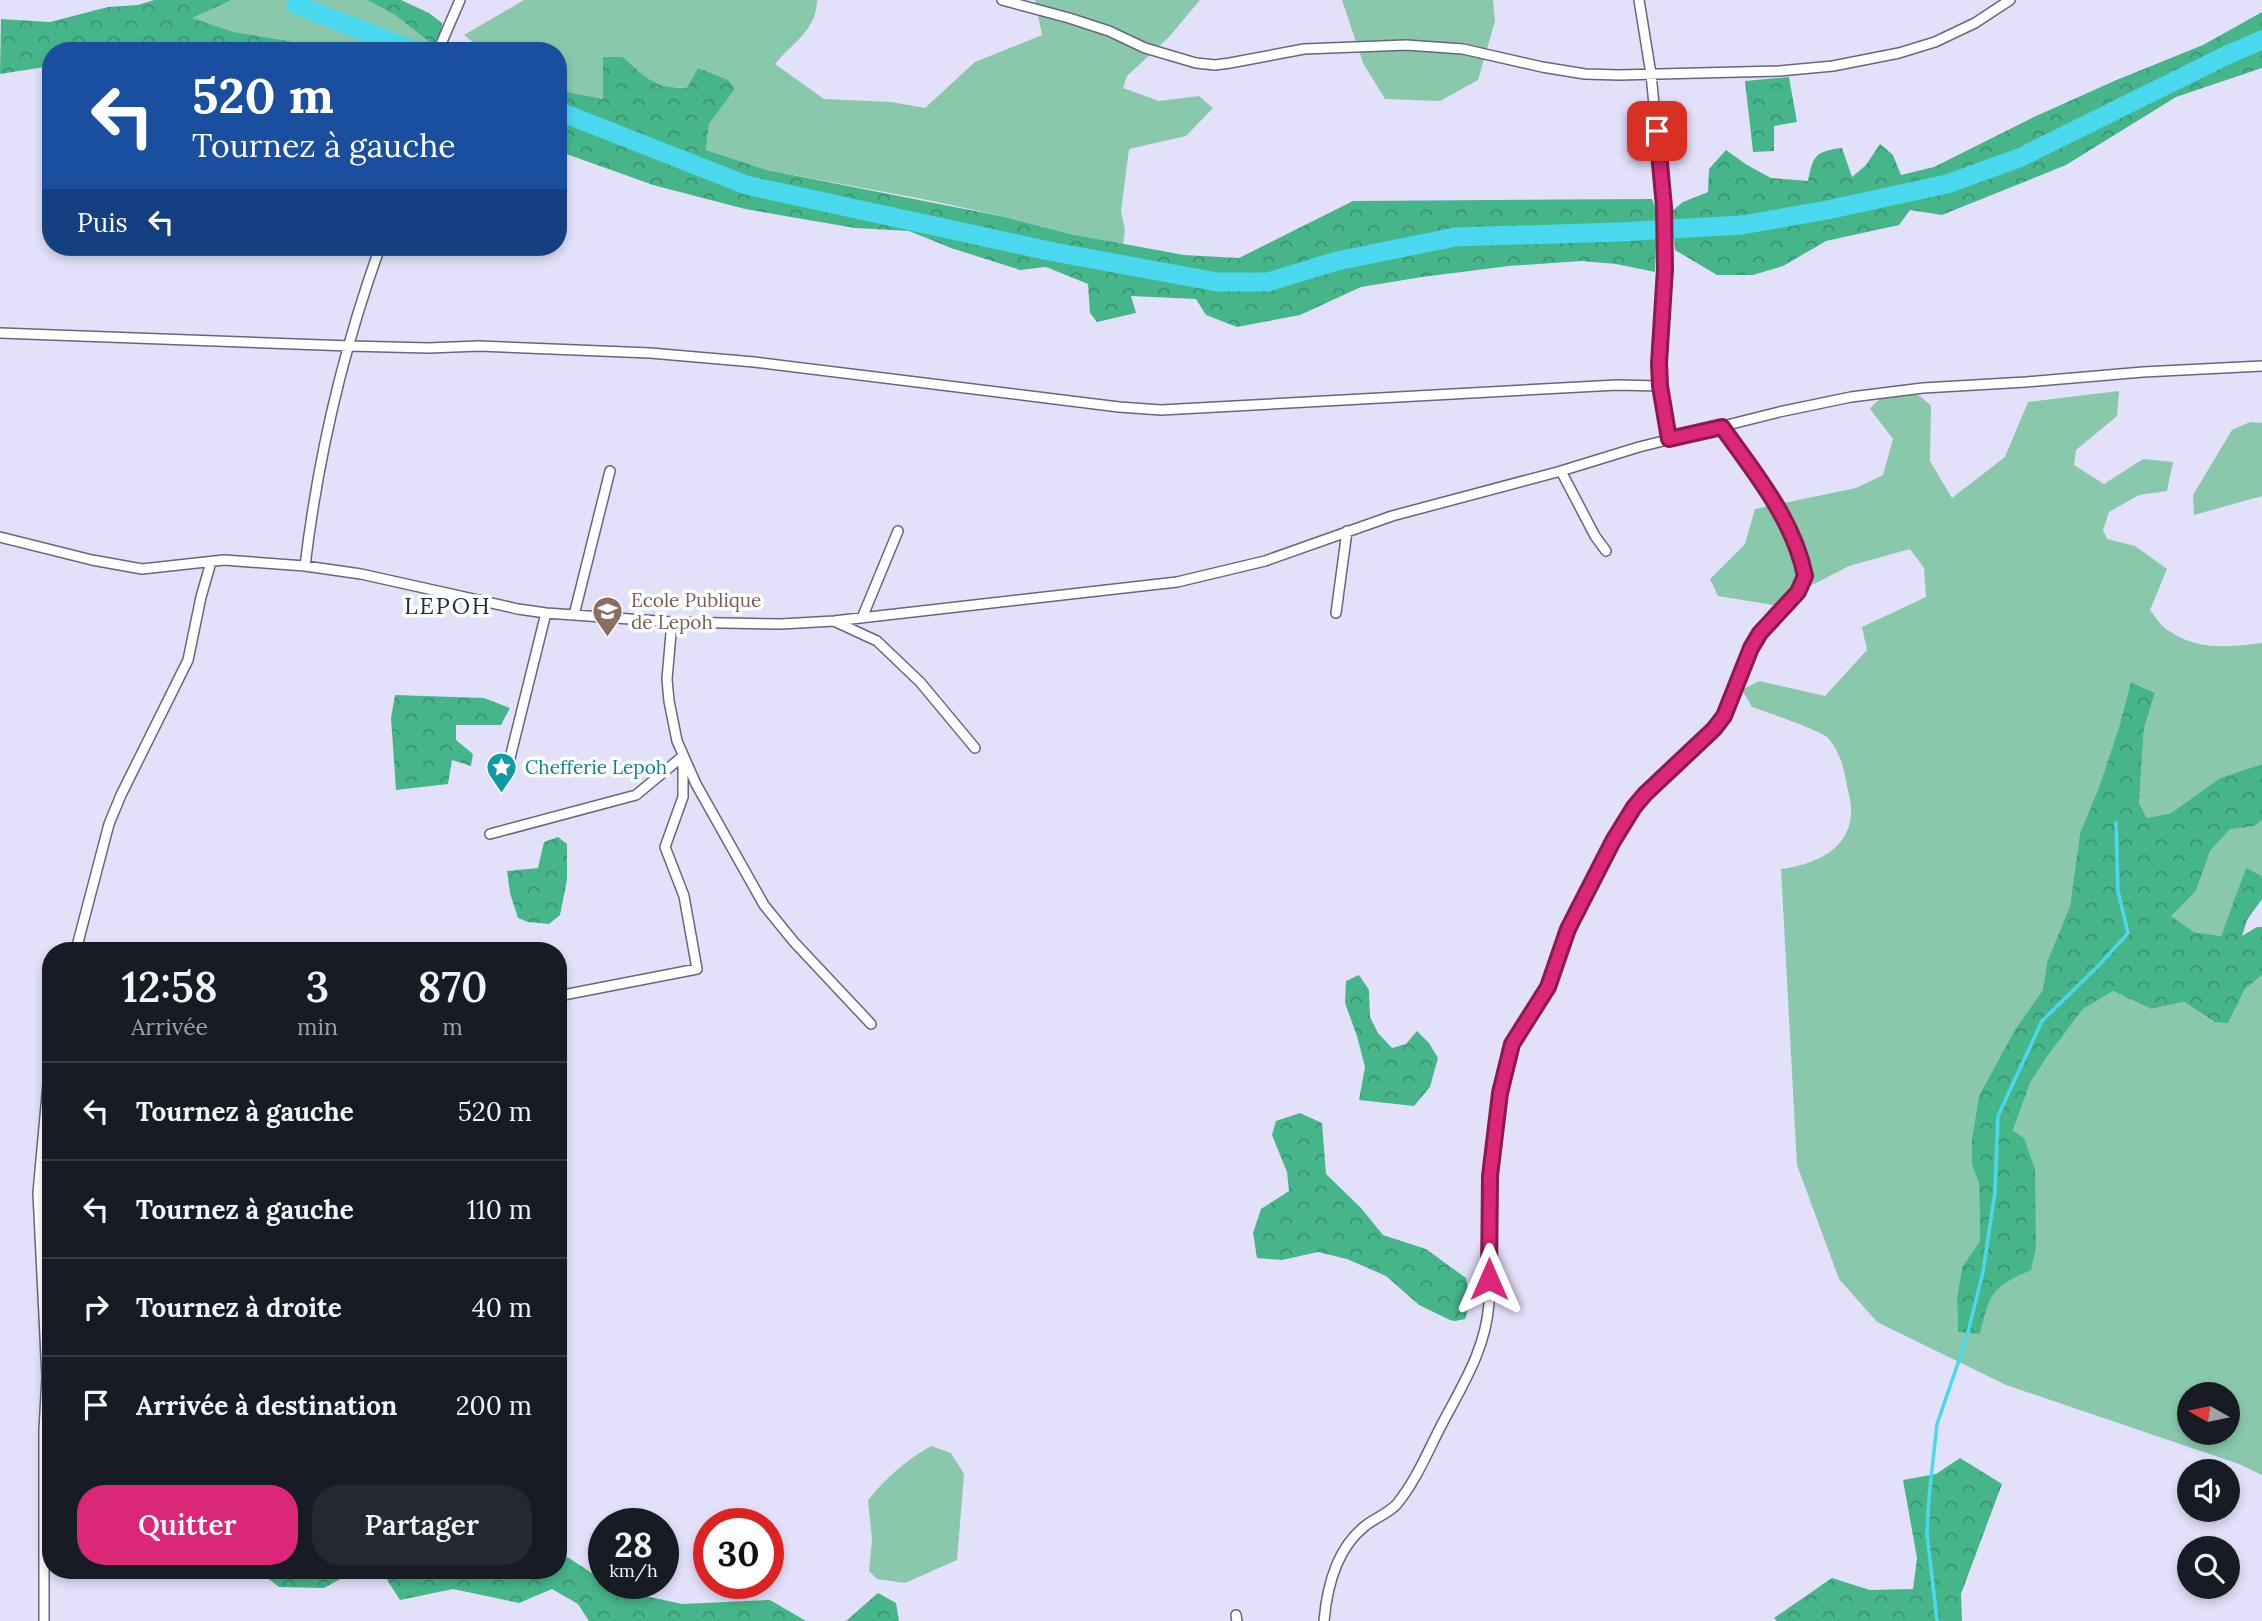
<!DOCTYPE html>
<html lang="fr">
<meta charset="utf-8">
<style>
body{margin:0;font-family:Lora,serif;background:#242831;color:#f1f3f6;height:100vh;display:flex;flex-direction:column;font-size:26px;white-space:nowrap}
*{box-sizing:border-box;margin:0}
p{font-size:23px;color:#9ea1a6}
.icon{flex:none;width:38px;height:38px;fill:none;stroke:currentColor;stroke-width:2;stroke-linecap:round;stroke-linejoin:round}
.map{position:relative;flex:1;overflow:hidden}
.drawer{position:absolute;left:42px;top:942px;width:525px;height:637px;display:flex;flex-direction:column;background:#171b24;border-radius:28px;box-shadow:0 4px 10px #0003}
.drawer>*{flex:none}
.banner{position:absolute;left:42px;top:42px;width:525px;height:214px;border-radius:28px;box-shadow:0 4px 10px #0003;background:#1a4fa0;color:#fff;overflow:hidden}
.needle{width:46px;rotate:279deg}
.buttons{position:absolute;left:2177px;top:1382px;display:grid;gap:14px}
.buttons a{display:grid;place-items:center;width:63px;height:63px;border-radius:50%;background:#171b24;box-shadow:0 4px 10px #0003;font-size:35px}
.speed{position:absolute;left:588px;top:1508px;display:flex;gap:14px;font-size:35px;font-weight:700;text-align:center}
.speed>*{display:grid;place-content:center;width:91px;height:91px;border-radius:50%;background:#171b24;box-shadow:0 4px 10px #0003;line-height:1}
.speed small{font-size:18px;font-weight:400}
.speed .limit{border:10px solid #d22;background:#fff;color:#111}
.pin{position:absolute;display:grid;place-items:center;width:60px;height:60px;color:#fff;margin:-30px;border-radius:14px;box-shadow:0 4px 10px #0006}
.me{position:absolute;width:77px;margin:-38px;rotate:0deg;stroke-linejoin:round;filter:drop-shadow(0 0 5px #0008)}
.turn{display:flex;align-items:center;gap:24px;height:147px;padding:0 35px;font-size:32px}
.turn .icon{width:91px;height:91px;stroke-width:2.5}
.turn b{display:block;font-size:49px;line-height:60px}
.then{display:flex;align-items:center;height:66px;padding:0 35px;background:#0003;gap:14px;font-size:26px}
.eta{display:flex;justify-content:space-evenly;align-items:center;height:119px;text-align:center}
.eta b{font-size:42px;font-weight:600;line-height:49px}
.cta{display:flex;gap:14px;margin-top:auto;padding:14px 35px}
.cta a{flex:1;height:80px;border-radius:28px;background:#db2777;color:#fff;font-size:28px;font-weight:600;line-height:80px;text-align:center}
.cta a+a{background:#242831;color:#f1f3f6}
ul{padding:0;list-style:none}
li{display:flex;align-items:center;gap:21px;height:98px;padding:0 35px;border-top:2px solid #363941}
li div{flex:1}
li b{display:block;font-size:26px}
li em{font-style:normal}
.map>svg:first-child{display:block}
.green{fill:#89c8ab;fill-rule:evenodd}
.forest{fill:url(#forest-crowns)}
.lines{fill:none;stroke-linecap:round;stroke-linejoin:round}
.stream{stroke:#49d8ed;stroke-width:3.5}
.river{stroke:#49d8ed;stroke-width:19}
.street-casing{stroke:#686580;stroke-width:12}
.street{stroke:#fff;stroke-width:9}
.route-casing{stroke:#8e194d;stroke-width:18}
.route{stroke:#db2777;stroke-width:12}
.labels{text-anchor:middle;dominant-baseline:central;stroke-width:7;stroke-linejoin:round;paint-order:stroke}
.education-label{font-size:19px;fill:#785e54;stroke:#fff;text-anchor:start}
.culture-label{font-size:19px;fill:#0d838f;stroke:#fff;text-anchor:start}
.quarter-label{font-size:23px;letter-spacing:2px;fill:#13323b;stroke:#fff}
</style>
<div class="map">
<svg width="2262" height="1621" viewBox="0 0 2262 1621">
<defs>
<pattern id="forest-crowns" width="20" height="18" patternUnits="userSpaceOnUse" patternTransform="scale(1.75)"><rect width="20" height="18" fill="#46b68a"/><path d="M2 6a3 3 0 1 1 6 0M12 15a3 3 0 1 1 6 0" fill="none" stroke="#3a9371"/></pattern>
</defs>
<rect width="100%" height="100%" fill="#e3e1fa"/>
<!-- green -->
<path class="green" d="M232,0H367L395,15L433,45L431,51H333L289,41L234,32L191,18Z
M524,0H817C817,30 792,43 775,64L824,99L891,102L925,108L975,62L1042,35L1035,0H1200L1169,37L1127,76L1123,88L1159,101L1199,96L1213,108L1186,136L1129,149L1121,211L1125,230L1123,244L1070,234L1005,217L933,201L767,170L706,150L709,124L735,89L699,68L687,88C651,87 649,80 623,57L603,58V99L568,92L558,85V51H484L464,35Z
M1342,0H1493L1495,21L1478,80L1440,101L1385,99L1363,63Z
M2119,391L2117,416L2076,450L2074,465L2104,484L2143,459L2173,462L2167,491L2139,495L2109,512L2103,530L2107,539L2135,546L2167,569L2150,610C2156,617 2161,627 2169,631C2199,651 2228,647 2262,643V764L2220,778L2171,813L2147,818L2139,803L2144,729L2155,693L2131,682L2119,727L2099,787L2080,833L2070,906L2047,962L2043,991L2015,1031L1979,1097L1972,1138V1165L1979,1183L1980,1241L1962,1267L1957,1298L1958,1331L1980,1334C1991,1292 1990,1288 2031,1269L2036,1249L2035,1220L2013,1132L2030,1083L2047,1057L2083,1009L2113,991L2151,1009L2184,1002L2213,1022H2228L2245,989L2262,975V1475L2239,1464L2006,1385L1877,1322L1839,1279L1797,1165L1781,869C1812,865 1849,851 1851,814C1852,804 1848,791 1846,781C1844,767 1838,748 1827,737C1819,730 1766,712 1752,707L1742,690L1759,681L1825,696L1867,650L1862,627L1926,597L1924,568L1910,549L1849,566L1773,605L1718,596L1710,579L1745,544L1755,509L1856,488L1883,475L1893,439L1870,409C1878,397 1897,389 1912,393C1919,394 1926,401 1931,406L1930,461L1952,498L2005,457L2028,402ZM2189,1395H2228V1433H2189Z
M2250,422L2262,423V496L2194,515L2193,495L2232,430Z
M2262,820V878L2260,875L2246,869L2221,936L2194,932L2170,916L2196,891L2210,851L2230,828L2255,826Z
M931,1446L951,1453L964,1474L957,1560L905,1583L877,1579L869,1571L872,1539L868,1500C887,1477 906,1460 931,1446Z"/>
<!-- forest -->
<path class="forest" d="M154,0H232L192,18L234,32L289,41L333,51H240L184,43L125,48L112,51H51V66L0,74L1,19L50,22L108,7L138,5Z
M367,0H401L429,13L442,23L440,40L433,45L395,15Z
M2262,12V68L2176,97L2066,165L1942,215L1910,210L1899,225L1826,241L1783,266L1753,275H1717L1675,250L1672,211L1683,202L1708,192L1709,169L1726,150L1747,165L1771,178L1808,181C1813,156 1815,151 1842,148L1852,177L1866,165L1880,144L1893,155L1901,175L1934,167L2034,117L2114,81L2203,45Z
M603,57H623C648,79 653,88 687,88L698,68L728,80L735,89L709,124L706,150L767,170L1005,217L1070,234L1184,255L1239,258L1353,201L1652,199L1657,212L1655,272L1616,264L1581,261L1509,266L1422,277L1361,287L1300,315L1237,327L1206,315L1196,299L1131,296L1136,313L1097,322L1090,313L1088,284L1046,267L1020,270L951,248L909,231L855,228L745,209L653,185L558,151V85L568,92L603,99Z
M1789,77L1797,122L1774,126V151L1753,152L1745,81Z
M2131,682L2155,693L2144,729L2139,803L2147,818L2171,813L2220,778L2262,764V820L2255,826L2230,829L2210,851L2196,891L2171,916L2194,932L2221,936L2246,868L2260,875L2262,878V899L2247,920L2242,936L2257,927H2262V975L2245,989L2228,1023L2214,1022L2184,1002L2151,1009L2113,991L2083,1009L2047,1057L2030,1083L2013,1131L2024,1138L2035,1169L2036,1249L2031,1270C1990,1288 1991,1293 1980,1334L1958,1332L1957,1298L1962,1267L1980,1241L1979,1183L1972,1165V1138L1979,1096L2015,1030L2043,990L2047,962L2070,906L2080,833L2099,787L2119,727Z
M395,695L484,698L510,708L501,725H456V740L473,754L471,766L452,760L448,784L396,790L391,718Z
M558,837L567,844V880L560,915L549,924L528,922L518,918L510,893L507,871L538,868L544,842Z
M1359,975L1369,990L1370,1017L1378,1033L1392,1048L1406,1044L1417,1031L1429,1043L1438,1058L1430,1087L1414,1106L1359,1100L1365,1067L1357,1036L1345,1003L1346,981Z
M1300,1113L1322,1123L1326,1174L1361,1208L1383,1235L1426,1249L1466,1278L1470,1304L1465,1319L1455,1321L1450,1320L1419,1305L1386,1276L1347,1259L1318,1252L1282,1260L1257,1258L1253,1233L1261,1209L1289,1191L1287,1172L1272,1135L1276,1121Z
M1960,1458L2002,1484L1961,1594L1962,1621H1777L1774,1618L1832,1578L1870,1590L1913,1589L1917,1558L1903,1480L1936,1474Z
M558,1554L569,1558L604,1581V1584H608L618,1590L682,1604L770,1600L806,1621H589L578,1604L552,1589L519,1603L453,1589L400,1600L386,1578L344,1577L324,1588L279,1587L257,1570H558Z
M878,1593L896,1603L899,1621H846Z"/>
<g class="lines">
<!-- stream -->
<path class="stream" d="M1937,1621L1927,1534L1929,1497L1937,1424L1966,1340L1983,1272L1995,1192L1998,1116L2042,1021L2100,964L2128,933L2118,891L2116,823"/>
<!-- river -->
<path class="river" d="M296,5L416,51
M558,111L746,185L1054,252L1217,282H1268L1337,261L1455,237L1618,232L1742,225L1827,210L1947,184L2019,158L2227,55L2262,40"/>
<defs>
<path id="street" d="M1002,0L1069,18L1109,31L1145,48L1196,63L1215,65L1230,63L1304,49L1406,45L1463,49L1542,67L1585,74L1619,75L1779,71L1833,66L1899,53L1935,42L1975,23L2010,0
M1639,0L1651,74L1664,207L1665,269L1659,363L1660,386L1669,439
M438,51L460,0
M0,333L350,346L428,348L479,346L650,353L754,362L1119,407L1161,410L1617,385L1660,386
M1561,471L1595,536L1606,551
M0,537L92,560L142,569L224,560L305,566L361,574L518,609L546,613L672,622L781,624L834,621L1177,582L1265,561L1392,516L1561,471L1639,447L1779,412L1851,397L1923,388L2026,382L2143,372L2262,366
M305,566C318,457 343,350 380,247
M1336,613L1347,531
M574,615L610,471
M862,618L898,531
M672,622L667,679L669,701L677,741L696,784L764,905L794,942L871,1024
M836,622L877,641L920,682L975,748
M505,778L546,613
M490,834L636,795L683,756V797L665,847L684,896L697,969L558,996
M76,950L109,824L121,795L188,660L201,597L211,562
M1236,1615L1237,1621
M44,1621V1430L47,1377L38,1193L51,1051
M1324,1621C1327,1586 1336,1549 1365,1526C1375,1518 1387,1514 1396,1505C1416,1481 1427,1453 1441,1426C1462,1386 1486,1349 1489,1303L1490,1176L1500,1093L1512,1044L1548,987L1568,929L1613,841L1634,807L1645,794L1714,729L1724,716L1751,648L1760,633L1802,584C1812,546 1744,458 1722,427"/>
</defs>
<!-- street casing -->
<use href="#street" class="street-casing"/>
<!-- street -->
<use href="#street" class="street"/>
</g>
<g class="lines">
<defs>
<path id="route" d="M1489,1279L1490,1176L1500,1093L1512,1044L1548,987L1568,929L1613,841L1634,807L1645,794L1714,729L1724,716L1751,648L1760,633L1798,592L1805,576C1794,520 1754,472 1722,427L1669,439L1660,386L1659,363L1665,269L1664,207L1657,131"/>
</defs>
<!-- route casing -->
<use href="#route" class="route-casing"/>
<!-- route -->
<use href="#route" class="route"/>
</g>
<!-- icons -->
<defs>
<symbol id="school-pin" viewBox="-11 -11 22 30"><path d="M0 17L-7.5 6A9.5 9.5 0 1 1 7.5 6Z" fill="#8d6e63" stroke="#fff"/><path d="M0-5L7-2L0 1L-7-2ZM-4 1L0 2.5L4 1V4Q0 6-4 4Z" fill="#fff"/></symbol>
<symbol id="sight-pin" viewBox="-11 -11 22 30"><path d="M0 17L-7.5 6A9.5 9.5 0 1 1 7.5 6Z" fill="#0f9aa8" stroke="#fff"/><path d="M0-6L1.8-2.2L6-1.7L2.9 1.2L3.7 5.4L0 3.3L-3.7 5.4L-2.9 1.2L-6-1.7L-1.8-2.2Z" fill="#fff"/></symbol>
</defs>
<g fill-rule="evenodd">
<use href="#school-pin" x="590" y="594" width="35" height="47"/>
<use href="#sight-pin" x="484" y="750" width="35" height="47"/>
</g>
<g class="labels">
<!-- education labels -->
<g class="education-label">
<text x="631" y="600">Ecole Publique<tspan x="631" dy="22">de Lepoh</tspan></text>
</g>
<!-- culture labels -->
<g class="culture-label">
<text x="525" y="767">Chefferie Lepoh</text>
</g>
<!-- quarter labels -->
<g class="quarter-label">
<text x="448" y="605">LEPOH</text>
</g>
</g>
</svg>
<div class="buttons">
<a><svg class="needle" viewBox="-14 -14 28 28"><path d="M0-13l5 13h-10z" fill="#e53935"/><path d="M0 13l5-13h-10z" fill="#9ea1a6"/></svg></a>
<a><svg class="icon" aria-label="sound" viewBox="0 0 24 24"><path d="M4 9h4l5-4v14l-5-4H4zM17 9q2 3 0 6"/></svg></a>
<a><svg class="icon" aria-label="search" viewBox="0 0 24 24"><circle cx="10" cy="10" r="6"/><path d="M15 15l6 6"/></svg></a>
</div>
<div class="speed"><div>28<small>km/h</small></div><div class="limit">30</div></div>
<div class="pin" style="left:1657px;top:131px;background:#d93025"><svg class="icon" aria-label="arrive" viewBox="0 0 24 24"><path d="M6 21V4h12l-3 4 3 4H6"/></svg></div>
<svg class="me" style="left:1489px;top:1279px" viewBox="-20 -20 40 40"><path d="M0-17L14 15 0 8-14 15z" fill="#db2777" stroke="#fff" stroke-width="4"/></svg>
<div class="banner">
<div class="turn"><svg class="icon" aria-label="left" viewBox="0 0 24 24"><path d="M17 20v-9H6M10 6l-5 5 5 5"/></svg><div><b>520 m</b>Tournez à gauche</div></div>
<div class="then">Puis<svg class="icon" aria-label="left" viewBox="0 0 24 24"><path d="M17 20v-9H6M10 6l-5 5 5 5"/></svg></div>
</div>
<section class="drawer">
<div class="eta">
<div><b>12:58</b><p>Arrivée</p></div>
<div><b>3</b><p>min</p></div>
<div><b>870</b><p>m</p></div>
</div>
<ul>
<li><svg class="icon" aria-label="left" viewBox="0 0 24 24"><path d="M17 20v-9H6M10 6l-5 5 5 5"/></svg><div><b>Tournez à gauche</b></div><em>520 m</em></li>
<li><svg class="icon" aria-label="left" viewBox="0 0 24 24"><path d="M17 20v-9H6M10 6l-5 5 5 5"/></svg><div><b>Tournez à gauche</b></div><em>110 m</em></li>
<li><svg class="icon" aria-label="right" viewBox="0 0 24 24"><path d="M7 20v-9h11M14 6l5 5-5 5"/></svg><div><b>Tournez à droite</b></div><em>40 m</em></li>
<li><svg class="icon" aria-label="arrive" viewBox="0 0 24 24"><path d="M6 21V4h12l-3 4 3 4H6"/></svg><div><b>Arrivée à destination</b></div><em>200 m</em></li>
</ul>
<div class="cta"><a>Quitter</a><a>Partager</a></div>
</section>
</div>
